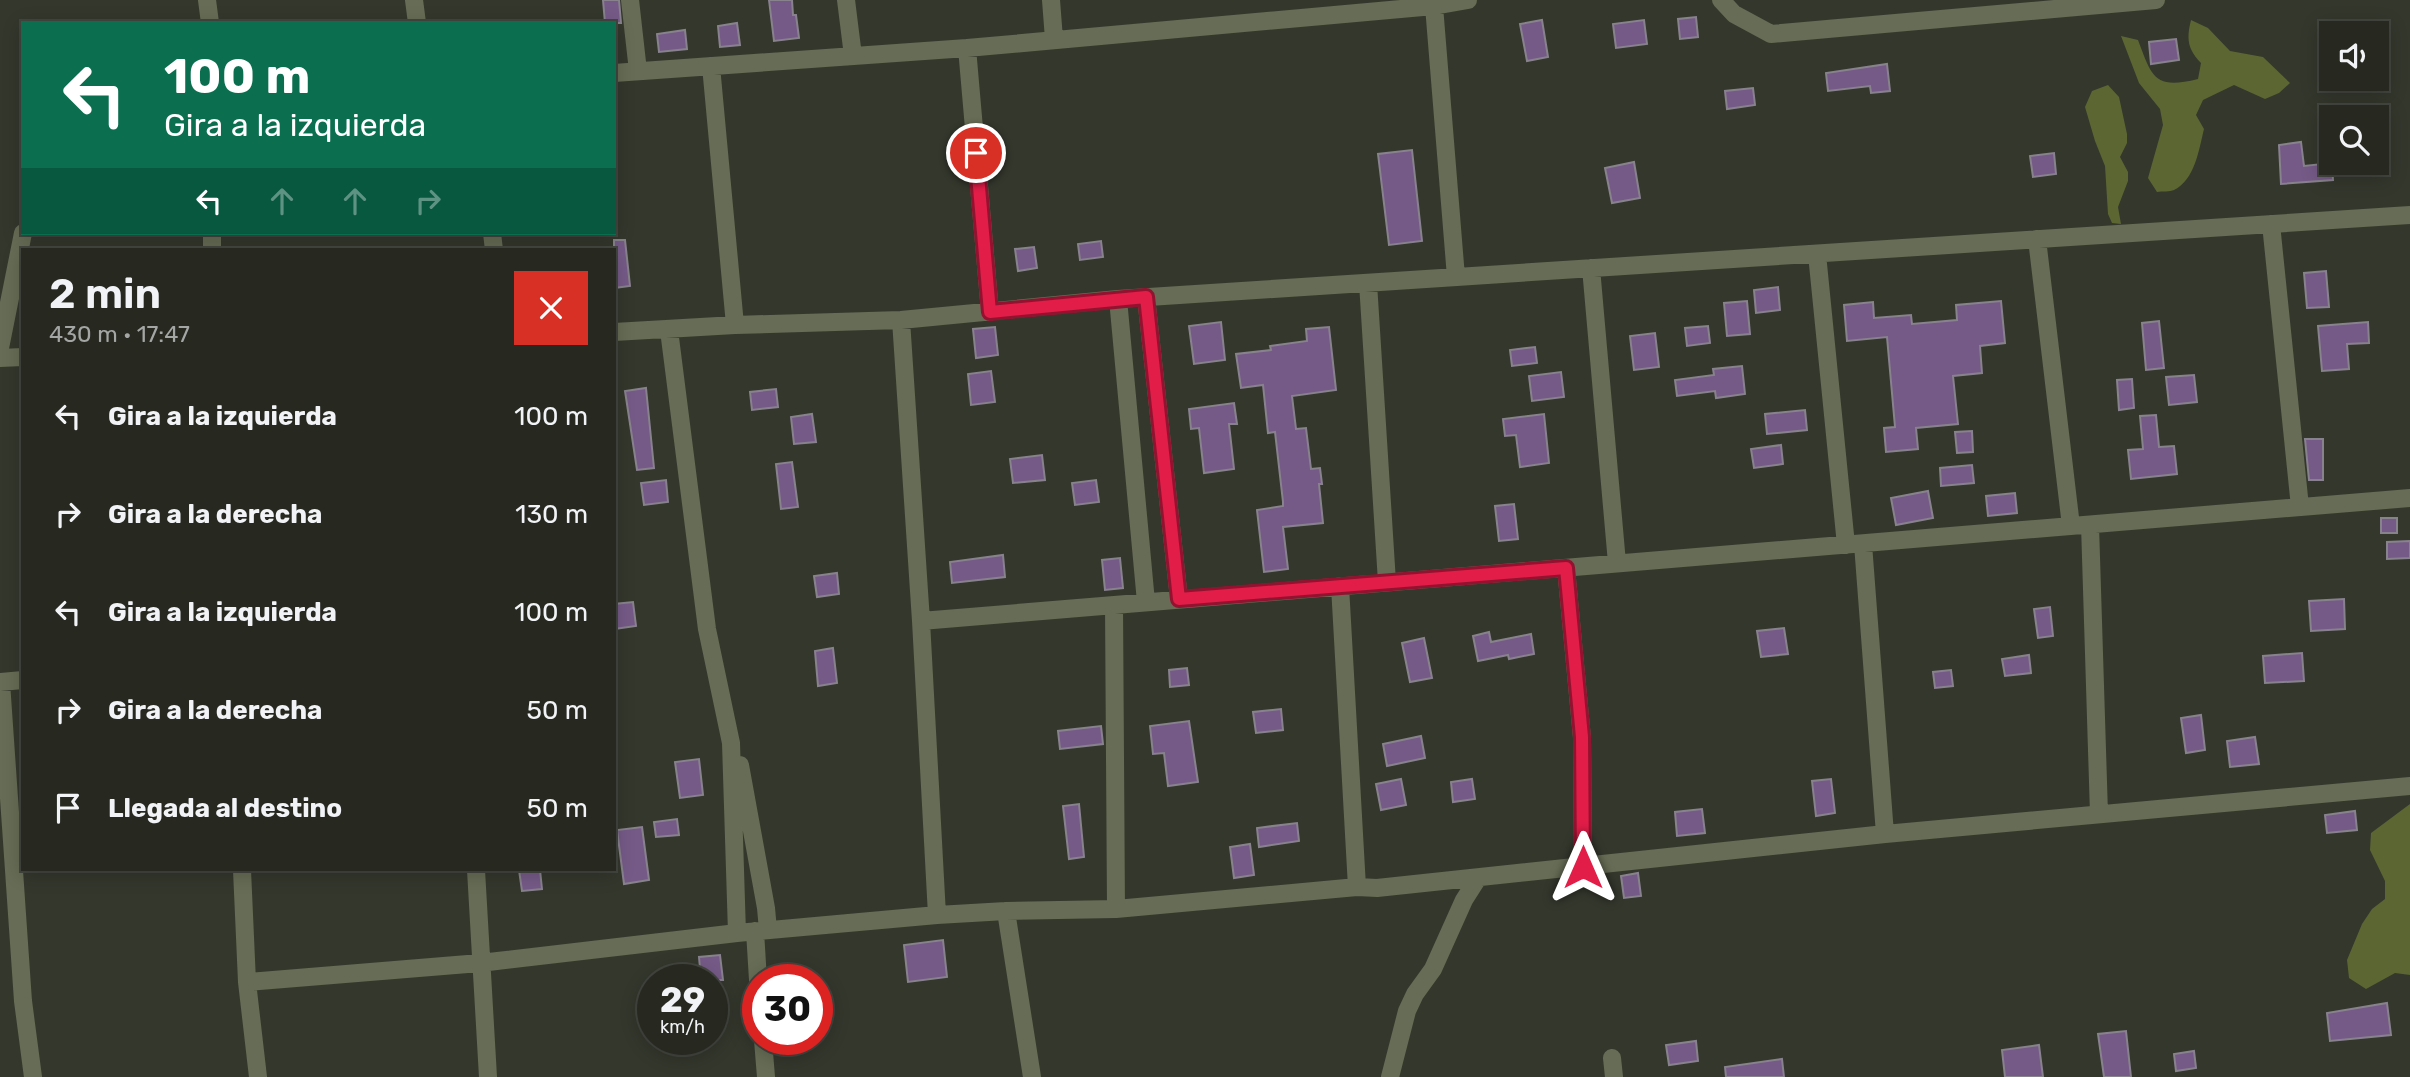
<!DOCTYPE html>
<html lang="es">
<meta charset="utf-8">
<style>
body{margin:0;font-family:Rubik,sans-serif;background:#2f312a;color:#f1f3f6;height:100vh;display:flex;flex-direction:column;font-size:26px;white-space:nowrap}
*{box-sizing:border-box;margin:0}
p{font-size:23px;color:#a4a6a5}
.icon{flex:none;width:38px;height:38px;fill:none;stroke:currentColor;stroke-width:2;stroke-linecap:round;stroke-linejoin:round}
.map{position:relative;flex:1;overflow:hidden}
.panel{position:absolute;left:21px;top:248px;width:595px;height:623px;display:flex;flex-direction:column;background:#272921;border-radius:0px;box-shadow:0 4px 18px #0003,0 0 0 2px #43453f}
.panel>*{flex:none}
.hud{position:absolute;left:21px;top:21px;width:595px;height:214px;border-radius:0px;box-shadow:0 4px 18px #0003,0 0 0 2px #43453f;background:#0b6e4f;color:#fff;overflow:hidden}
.buttons{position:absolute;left:2319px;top:21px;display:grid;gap:14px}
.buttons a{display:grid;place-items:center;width:70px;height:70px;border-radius:0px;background:#272921;box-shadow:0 4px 18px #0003,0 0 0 2px #43453f;font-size:35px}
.speed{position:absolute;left:637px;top:964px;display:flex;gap:14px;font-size:35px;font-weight:700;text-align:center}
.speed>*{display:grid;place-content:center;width:91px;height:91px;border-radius:50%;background:#272921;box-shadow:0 4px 18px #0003,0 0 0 2px #43453f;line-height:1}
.speed small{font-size:18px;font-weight:400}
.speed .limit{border:10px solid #d22;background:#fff;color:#111}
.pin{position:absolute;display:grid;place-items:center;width:60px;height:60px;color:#fff;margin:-30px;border:4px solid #fff;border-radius:50%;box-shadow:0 2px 7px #0007}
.me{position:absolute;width:77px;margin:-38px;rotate:0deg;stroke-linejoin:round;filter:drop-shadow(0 0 5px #0008)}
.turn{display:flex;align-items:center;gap:24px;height:147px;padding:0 28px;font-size:32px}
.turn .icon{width:91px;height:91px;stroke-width:2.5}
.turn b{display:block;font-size:49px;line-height:60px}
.lanes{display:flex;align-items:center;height:66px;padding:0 28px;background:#0003;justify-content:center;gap:35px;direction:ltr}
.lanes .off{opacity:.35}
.round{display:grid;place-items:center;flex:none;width:74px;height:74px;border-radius:0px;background:#2f312a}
.overview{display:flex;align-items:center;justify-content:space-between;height:119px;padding:0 28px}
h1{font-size:42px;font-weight:600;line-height:52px}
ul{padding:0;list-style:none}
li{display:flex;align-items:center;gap:21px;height:98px;padding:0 28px}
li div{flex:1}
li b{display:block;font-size:26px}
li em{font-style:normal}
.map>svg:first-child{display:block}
.green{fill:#5b6633}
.building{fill:#755a87;stroke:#88828d;stroke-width:2}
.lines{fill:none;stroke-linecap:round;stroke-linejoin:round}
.minor{stroke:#666c55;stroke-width:18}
.route-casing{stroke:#92132f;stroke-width:18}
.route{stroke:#e11d48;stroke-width:12}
</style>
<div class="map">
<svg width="2410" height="1077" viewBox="0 0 2410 1077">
<rect width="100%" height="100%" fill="#34372c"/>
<!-- green -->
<path class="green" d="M2191,20L2208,28L2230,51L2263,57L2290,83L2279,93L2265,99L2234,85L2203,100L2196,115L2204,129C2199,149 2195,180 2174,190C2170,192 2162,191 2157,192L2148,178L2163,125L2160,109L2139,83L2121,36L2138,40C2152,77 2154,90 2198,79L2201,63C2188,49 2186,40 2191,20Z
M2108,85L2119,97L2127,134V143L2120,157L2128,172V181L2118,207L2121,224L2112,223L2108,214L2105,166L2095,141L2085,107L2092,91Z
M2410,804V975L2395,973L2366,989L2349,978L2347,960L2362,924L2372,909L2385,899V881L2370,850L2371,833Z"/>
<!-- building -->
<path class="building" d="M603,0H619L621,23H605Z
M769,0H792L793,15H796L799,38L774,41Z
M1696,17L1698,37L1680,39L1678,19Z
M1542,20L1548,57L1527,61L1520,24Z
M1644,20L1647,44L1616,48L1613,24Z
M737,23L740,45L720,47L718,26Z
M685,30L687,49L659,52L657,34Z
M2176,39L2179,60L2151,64L2149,42Z
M1887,64L1890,91L1871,93L1870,86L1828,91L1826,73Z
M1753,88L1755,105L1727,109L1725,91Z
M2301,142L2304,166L2332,163L2333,180L2281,184L2279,145Z
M1412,150L1422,241L1389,245L1378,154Z
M2054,153L2056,174L2033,177L2030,156Z
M1634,162L1640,198L1612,203L1605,168Z
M614,240H625L630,286L614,288Z
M1101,241L1103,257L1080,260L1078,244Z
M1034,247L1037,268L1018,271L1015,249Z
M2326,271L2329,307L2307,308L2304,273Z
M1778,287L1780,310L1756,313L1754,290Z
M1747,301L1750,334L1727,336L1724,303Z
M2001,301L2005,343L1980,346L1982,373L1953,376L1958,424L1916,428L1918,449L1886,452L1884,428L1895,427L1887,337L1847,341L1844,305L1873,302L1874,318L1911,315L1912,324L1957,320L1956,305Z
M2159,321L2164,368L2146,370L2142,323Z
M1221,322L1225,360L1194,364L1189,326Z
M2368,322L2369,343L2347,344L2349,369L2322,371L2318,326Z
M1708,326L1710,343L1687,346L1685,328Z
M995,327L998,355L976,358L973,329Z
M1329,327L1336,390L1292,396L1296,429L1306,428L1311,469L1320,468L1322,484H1319L1323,523L1283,527L1288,569L1264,572L1257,510L1283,506V502L1275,432L1268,433L1263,385L1241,388L1236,354L1271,350L1270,346L1307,341L1306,329Z
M1655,333L1659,367L1634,370L1630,336Z
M1535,347L1537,363L1512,366L1510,350Z
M1742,366L1745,394L1716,398L1715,391L1677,396L1675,380L1714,375L1713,369Z
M991,371L995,402L971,405L968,374Z
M1561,372L1564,397L1532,401L1529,376Z
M2194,375L2197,402L2169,405L2166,377Z
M2132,379L2134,408L2119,410L2117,380Z
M646,388L654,468L637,470L625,391Z
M776,389L778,407L752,410L750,392Z
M1234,403L1237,424H1229L1234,469L1204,473L1199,428L1191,429L1189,409Z
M1805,410L1807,430L1767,434L1765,414Z
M812,414L816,442L794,444L791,417Z
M1544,414L1549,463L1520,467L1516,435L1505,436L1503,419Z
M2156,415L2159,447L2174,446L2177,474L2131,479L2128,450L2143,449L2140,416Z
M1972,431L1973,452L1957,453L1955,432Z
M2305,439H2323V480H2309Z
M1781,445L1783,464L1754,468L1751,449Z
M1042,455L1045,480L1013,483L1010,459Z
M792,462L798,507L781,509L776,464Z
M1972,465L1974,483L1941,486L1940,468Z
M666,480L668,502L644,505L641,483Z
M1096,480L1099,502L1075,505L1072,483Z
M1928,491L1933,518L1896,525L1891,498Z
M2015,493L2017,513L1988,516L1986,496Z
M1514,504L1518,539L1499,541L1495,506Z
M2381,518H2397V533H2381Z
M2410,541V558L2387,559V542Z
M1003,555L1005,577L952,583L950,562Z
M1120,558L1123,588L1105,590L1102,560Z
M837,573L839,594L817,597L814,576Z
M2344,599L2345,629L2311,631L2309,601Z
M633,602L636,626L614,629V604Z
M2050,607L2053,636L2038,638L2034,609Z
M1784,628L1788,654L1761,657L1757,631Z
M1489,632L1491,642L1531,634L1534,654L1509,659L1508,655L1478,661L1473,636Z
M1424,638L1432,678L1410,682L1402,643Z
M833,648L837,683L818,686L815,651Z
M2302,653L2304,681L2265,683L2263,656Z
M2029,655L2031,673L2005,676L2002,659Z
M1187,668L1189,685L1170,687L1169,670Z
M1951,670L1953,686L1935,688L1933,672Z
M1281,709L1283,730L1256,733L1253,712Z
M2201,715L2205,750L2186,753L2181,718Z
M1189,721L1198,782L1168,786L1164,753L1153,754L1150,726Z
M1101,726L1103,744L1060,749L1058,731Z
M1421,736L1425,758L1387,766L1383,744Z
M2255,737L2259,764L2230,767L2227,741Z
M699,759L703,795L680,798L675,762Z
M1401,779L1406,805L1381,810L1376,784Z
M1472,779L1475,799L1453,802L1451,782Z
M1831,779L1835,813L1816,816L1812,781Z
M1079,804L1084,857L1069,859L1063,806Z
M1702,809L1705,833L1677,836L1675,812Z
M2355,811L2357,830L2327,833L2325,815Z
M677,819L679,835L656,837L654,822Z
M1297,823L1299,841L1259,847L1257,828Z
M642,827L649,880L624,884L617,830Z
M1250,844L1254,875L1234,878L1230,847Z
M519,870H540L542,889L522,891Z
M1638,873L1641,896L1624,898L1621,876Z
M943,940L947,977L908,982L904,945Z
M720,955L723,980H701L699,957Z
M2387,1003L2391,1035L2330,1041L2327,1013Z
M2126,1031L2131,1077H2104L2098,1034Z
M1696,1041L1698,1061L1669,1065L1666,1045Z
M2039,1045L2043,1077H2005L2002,1050Z
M2194,1051L2196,1068L2176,1071L2174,1054Z
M1782,1059L1784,1077H1726L1725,1067Z"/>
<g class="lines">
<!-- minor -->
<path class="minor" d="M207,0L210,23
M414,0L417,23
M630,0L638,71
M846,0L853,56
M1051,0L1054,39
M1721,0L1734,14L1771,34L2156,0
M1434,6L1456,277
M967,48L990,312
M711,66L735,325
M614,73L967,48L1434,6L1468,0
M2271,224L2300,507
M212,233V250
M492,233L494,250
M2037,239L2071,526
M1817,254L1846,545
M1591,268L1617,563
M1368,283L1387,582
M1146,297L1179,599
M1118,299L1146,602
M901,320L921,621L937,915
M669,330L707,629L731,743L737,933
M614,332L735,325L901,320L1118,299L2410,215
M0,348L23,233
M0,358L23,357
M2090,525L2099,814
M1863,544L1885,834
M1566,568L1582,738L1583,867
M1340,586L1357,887
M1114,605L1116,909
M921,621L2410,498
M0,682L23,680
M1,682L23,1001L33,1077
M740,765L766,908L768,930
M242,870L247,982L258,1077
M476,870L488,1077
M1006,911L1032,1077
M755,931L758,980
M247,982L480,963L737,933L937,915L1006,911L1116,909L1357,887L1377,888L1885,834L2410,786
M763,1040L766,1077
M1612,1058L1614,1077
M1390,1077L1407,1011L1415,994L1433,969L1464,900L1478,878"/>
</g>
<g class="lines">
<defs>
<path id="route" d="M976,153L990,312L1146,297L1179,599L1566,568L1582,737L1583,867"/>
</defs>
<!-- route casing -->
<use href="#route" class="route-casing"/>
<!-- route -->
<use href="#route" class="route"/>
</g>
</svg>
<div class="buttons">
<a><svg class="icon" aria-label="sound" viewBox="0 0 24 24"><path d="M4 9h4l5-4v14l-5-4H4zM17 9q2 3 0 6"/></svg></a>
<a><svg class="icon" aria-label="search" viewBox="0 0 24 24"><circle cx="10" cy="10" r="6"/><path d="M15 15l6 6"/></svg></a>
</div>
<div class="speed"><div>29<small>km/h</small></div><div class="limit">30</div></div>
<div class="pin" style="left:976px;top:153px;background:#d93025"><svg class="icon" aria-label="arrive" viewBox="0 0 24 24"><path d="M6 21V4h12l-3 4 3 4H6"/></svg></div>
<svg class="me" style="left:1583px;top:867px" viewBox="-20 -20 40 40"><path d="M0-17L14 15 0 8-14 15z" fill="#e11d48" stroke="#fff" stroke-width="4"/></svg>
<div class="hud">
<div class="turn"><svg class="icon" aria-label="left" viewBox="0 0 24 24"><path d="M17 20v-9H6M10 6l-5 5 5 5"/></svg><div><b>100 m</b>Gira a la izquierda</div></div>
<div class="lanes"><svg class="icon" aria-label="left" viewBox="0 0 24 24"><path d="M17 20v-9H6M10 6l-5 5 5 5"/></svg><svg class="icon off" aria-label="ahead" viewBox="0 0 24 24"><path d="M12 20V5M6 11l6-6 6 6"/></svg><svg class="icon off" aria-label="ahead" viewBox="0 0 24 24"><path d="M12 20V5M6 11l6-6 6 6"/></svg><svg class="icon off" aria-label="right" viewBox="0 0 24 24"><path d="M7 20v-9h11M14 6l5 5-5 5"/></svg></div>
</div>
<section class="panel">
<div class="overview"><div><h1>2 min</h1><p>430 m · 17:47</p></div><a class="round" style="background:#d93025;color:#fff"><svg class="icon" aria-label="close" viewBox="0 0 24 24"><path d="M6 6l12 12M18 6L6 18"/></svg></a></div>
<ul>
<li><svg class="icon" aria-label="left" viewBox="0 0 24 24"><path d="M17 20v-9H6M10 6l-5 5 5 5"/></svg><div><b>Gira a la izquierda</b></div><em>100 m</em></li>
<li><svg class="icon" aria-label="right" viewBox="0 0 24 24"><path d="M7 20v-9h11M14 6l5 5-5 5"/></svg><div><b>Gira a la derecha</b></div><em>130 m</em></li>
<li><svg class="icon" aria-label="left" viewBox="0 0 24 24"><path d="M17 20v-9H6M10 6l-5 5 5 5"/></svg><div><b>Gira a la izquierda</b></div><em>100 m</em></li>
<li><svg class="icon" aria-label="right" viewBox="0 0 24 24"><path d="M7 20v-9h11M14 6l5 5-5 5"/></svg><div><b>Gira a la derecha</b></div><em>50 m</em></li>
<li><svg class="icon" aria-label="arrive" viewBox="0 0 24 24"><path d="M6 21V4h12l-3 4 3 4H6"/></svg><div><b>Llegada al destino</b></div><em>50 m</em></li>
</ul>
</section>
</div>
